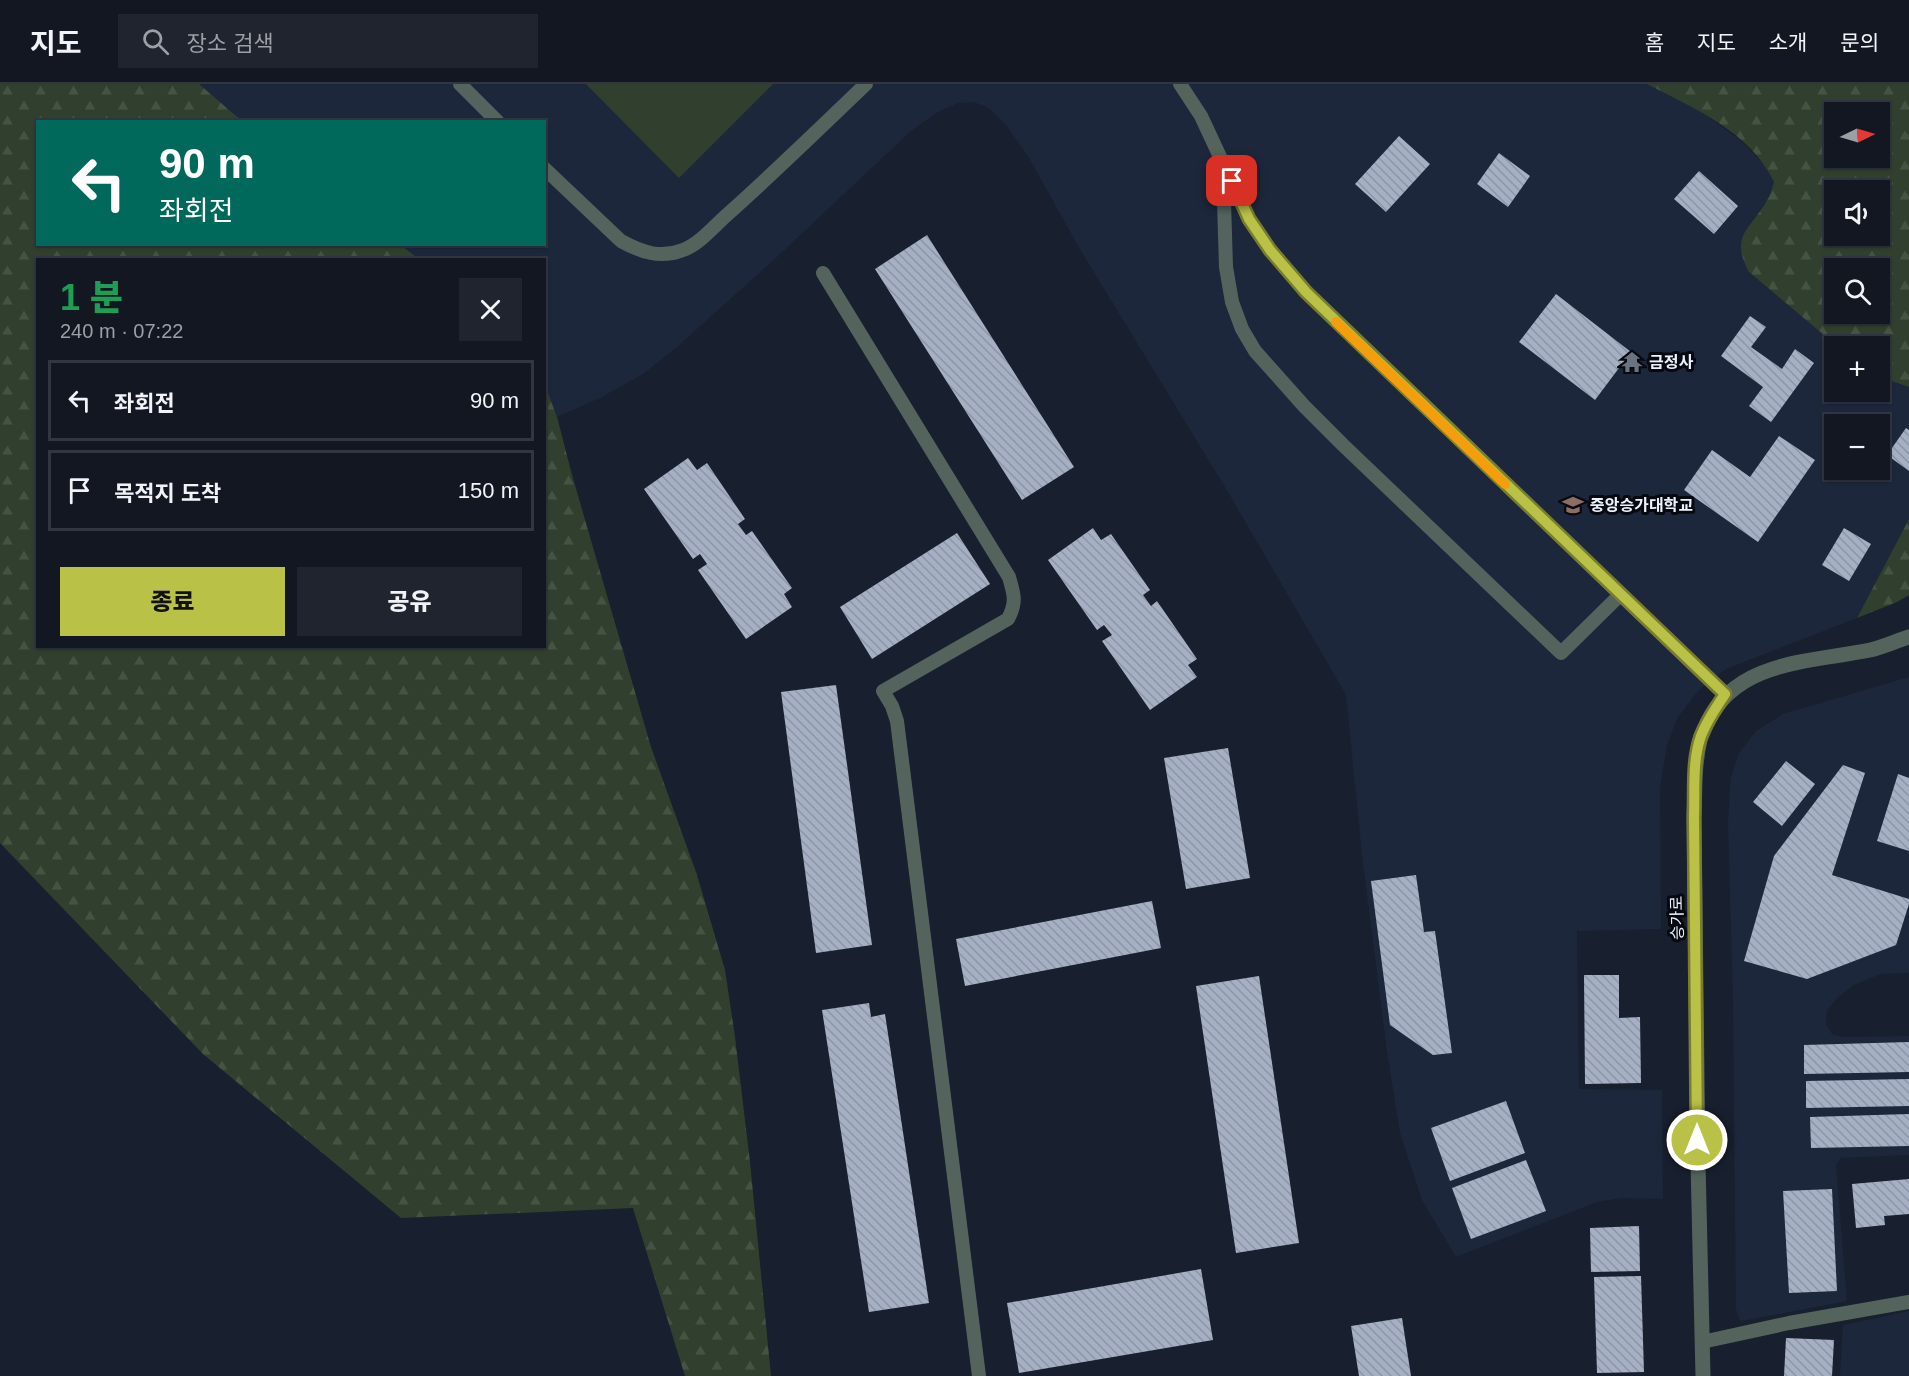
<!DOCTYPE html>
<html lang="ko">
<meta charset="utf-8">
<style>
body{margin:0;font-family:Arial,"Noto Sans KR",sans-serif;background:#1f242f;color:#f1f3f6;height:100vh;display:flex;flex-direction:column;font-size:22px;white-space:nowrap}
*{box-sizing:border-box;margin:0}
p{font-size:20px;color:#9c9fa5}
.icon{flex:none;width:33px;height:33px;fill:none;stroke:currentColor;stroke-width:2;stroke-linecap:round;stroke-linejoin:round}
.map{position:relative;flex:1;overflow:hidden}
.sheet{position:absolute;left:36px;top:174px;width:510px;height:390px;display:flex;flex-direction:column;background:#121722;border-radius:0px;box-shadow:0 2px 4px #0004,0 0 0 2px #313640}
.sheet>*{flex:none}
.guide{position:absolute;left:36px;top:36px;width:510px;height:126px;border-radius:0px;box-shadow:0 2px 4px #0004,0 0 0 2px #313640;background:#00695c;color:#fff;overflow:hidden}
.needle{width:39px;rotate:85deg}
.buttons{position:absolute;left:1824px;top:18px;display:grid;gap:12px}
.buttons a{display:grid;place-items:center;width:66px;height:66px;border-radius:0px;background:#121722;box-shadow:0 2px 4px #0004,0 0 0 2px #313640;font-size:30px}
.pin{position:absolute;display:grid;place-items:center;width:51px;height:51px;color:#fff;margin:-26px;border-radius:12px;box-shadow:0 3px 9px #0006}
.me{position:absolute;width:66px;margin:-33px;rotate:0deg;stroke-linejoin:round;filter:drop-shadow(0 0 4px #0008)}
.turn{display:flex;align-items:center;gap:21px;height:126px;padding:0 24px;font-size:27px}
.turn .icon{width:78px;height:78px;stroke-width:2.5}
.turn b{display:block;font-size:42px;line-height:51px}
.round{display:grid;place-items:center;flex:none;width:63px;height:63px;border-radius:0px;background:#1f242f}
.summary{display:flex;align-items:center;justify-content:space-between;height:102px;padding:0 24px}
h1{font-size:36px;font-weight:800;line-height:45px;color:#1e9e55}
.cta{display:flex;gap:12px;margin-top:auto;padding:12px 24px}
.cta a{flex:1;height:69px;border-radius:0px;background:#b9c146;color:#111;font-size:24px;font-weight:800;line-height:69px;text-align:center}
.cta a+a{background:#1f242f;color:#f1f3f6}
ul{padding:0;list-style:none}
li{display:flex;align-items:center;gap:18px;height:81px;margin:0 12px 9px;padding:0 12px;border:3px solid #313640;border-radius:0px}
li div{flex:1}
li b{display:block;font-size:22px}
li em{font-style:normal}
header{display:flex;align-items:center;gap:36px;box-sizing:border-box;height:84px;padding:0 30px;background:#121722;border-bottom:2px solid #313640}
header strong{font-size:28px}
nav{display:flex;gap:33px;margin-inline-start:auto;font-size:21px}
.search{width:420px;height:54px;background:#1f242f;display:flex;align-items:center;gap:15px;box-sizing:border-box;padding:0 21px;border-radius:0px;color:#9c9fa5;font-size:22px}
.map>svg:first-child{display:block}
.built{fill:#1d273b;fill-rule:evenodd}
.forest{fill:url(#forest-firs);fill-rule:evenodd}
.pitch{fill:#31402e}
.building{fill:url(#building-back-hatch)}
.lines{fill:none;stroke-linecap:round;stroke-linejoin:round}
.lane{stroke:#54645d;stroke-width:14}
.street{stroke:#54645d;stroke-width:15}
.route-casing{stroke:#787d2e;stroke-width:15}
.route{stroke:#b9c146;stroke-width:10}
.slow{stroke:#f59e0b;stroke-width:10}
.labels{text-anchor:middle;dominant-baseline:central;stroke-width:6;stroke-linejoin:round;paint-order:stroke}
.poi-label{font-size:16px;font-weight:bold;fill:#ecf1fc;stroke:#070910;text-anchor:start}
.street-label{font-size:16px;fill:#ecf1fc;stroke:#070910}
</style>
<header>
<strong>지도</strong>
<div class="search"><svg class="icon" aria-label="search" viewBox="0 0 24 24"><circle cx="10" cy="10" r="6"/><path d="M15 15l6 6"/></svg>장소 검색</div>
<nav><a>홈</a><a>지도</a><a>소개</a><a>문의</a></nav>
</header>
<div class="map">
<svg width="1909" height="1292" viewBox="0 0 1909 1292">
<defs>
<pattern id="forest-firs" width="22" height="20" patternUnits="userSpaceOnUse" patternTransform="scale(1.5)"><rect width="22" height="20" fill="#31402e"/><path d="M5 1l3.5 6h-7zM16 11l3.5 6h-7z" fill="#455343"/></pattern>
<pattern id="building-back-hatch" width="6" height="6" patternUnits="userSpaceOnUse" patternTransform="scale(1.5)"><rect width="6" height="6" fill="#a6b0c4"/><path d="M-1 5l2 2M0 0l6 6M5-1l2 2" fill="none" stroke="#8e96a6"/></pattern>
</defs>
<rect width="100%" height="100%" fill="#181f2e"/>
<!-- built -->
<path class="built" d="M199,0H1647L1700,27L1739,55L1765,81L1774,98L1767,116L1745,147L1749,188L1837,262H1834V308H1880V293L1909,303V435L1857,534L1726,585L1699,606L1678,633L1667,661L1660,704L1661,845L1577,847L1579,1005L1662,1006L1663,1115L1622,1114L1597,1118L1456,1173L1422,1116L1400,1049L1387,968L1362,771L1346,611L1228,408L1081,167L1028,72L1006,41L990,25L974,18L958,19L936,29L911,47L777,173L677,263L643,290L602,313L557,333L545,301L544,176L419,175L399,161L544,160V38L242,37ZM1834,340H1880V386H1834Z
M1909,593V889L1881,890L1854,901L1836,915L1827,927L1826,940L1832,950L1842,953L1909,952V1071L1841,1074L1836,1081L1847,1217L1742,1237L1739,1235L1736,1225L1733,918L1728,736L1731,693L1739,669L1756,647L1783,630Z
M1909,1227V1292H1840L1843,1241Z"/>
<!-- forest -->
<path class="forest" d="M0,0H199L242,37L38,38V160H399L419,175L38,176V562H544L545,301L557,333L572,391L651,663L697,791L725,886L735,953L750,1078L771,1292H685L633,1124L401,1134L203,970L0,759Z
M1647,0H1909V303L1880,293V262H1837L1749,188C1729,151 1751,145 1767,116C1770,111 1772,104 1774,98C1751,48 1693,24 1647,0ZM1834,28H1880V74H1834ZM1834,106H1880V152H1834ZM1834,184H1880V230H1834Z
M1909,435V511L1897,518L1857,534Z"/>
<!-- pitch -->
<path class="pitch" d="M586,0H773L679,94Z"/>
<!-- building -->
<path class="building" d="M1399,52L1430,80L1386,128L1355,100Z
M1499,69L1530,92L1508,123L1477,100Z
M1699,87L1738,122L1714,150L1674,115Z
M927,151L1074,383L1022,416L875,185Z
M1556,210L1631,268L1595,316L1519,258Z
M1750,232L1766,243L1751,263L1782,285L1795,265L1814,279L1771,338L1749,322L1763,303L1721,272Z
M1906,344L1909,346V387L1887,371Z
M1779,352L1815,376L1758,458L1684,406L1712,366L1750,393Z
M688,374L697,386L707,379L745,435L738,440L746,451L752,447L792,504L784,510L792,523L746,555L698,486L707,480L700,470L693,475L644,405Z
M1093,444L1101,456L1111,450L1150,506L1143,511L1151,522L1157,517L1197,575L1188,581L1197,593L1150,626L1102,557L1112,551L1104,541L1097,546L1048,476Z
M1844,444L1871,460L1849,497L1822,481Z
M957,449L990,500L872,575L840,523Z
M836,601L872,861L816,869L781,608Z
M1228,664L1250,794L1186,805L1164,674Z
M1786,677L1815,700L1782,742L1753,718Z
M1843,681L1865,689L1832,791L1909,815V820L1896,861L1807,895L1744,877L1774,772Z
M1898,690L1909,694V767L1877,757Z
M1416,791L1424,848L1435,847L1452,969L1433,971L1390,941L1371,797Z
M1152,817L1161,864L965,902L956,855Z
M1584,891H1619V934L1640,933L1641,999L1585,1000Z
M1259,892L1299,1159L1236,1169L1196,902Z
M869,919L871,933L885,930L929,1219L869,1228L822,926Z
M1909,958V988L1804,990V961Z
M1909,995V1022L1806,1024V997Z
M1506,1017L1525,1069L1450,1097L1431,1044Z
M1909,1030V1062L1811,1064L1810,1033Z
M1526,1076L1546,1127L1471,1155L1452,1104Z
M1909,1095V1130L1884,1132L1885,1141L1856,1144L1852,1100Z
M1832,1105L1837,1207L1789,1209L1783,1107Z
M1639,1142L1640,1187L1591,1188L1590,1144Z
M1201,1185L1213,1256L1019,1289L1007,1219Z
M1641,1192L1644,1288L1597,1289L1594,1193Z
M1402,1234L1411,1292H1359L1351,1242Z
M1786,1254L1834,1256L1832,1292H1784Z"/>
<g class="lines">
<!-- lane -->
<path class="lane" d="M460,0L498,38
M1180,0L1201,32L1249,135L1270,166L1306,208L1725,611
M544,84L621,157C641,168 660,175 683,166C700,160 715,141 729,129C776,87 821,43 866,0
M1223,85L1226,183L1232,218L1242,245L1255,267L1304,322L1343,361L1561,569L1621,510
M823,189L1009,493C1014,510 1017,518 1008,535L883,607L892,622L897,637L979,1292
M1702,1258L1789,1239L1909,1218"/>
<!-- street -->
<path class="street" d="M1703,1292L1698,1079L1694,733C1695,707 1694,681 1700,656C1702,650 1705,644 1707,639C1736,576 1812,578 1870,566C1883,563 1896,557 1909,553"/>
</g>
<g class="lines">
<defs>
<path id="route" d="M1232,97L1249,135L1270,166L1306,208L1725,610C1716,624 1707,636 1701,652C1692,677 1695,707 1694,733L1697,1056"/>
</defs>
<!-- route casing -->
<use href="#route" class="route-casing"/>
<!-- route -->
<use href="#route" class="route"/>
<!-- slow -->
<path class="slow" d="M1336,238L1505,400"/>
</g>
<!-- icons -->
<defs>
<symbol id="temple-bare" viewBox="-9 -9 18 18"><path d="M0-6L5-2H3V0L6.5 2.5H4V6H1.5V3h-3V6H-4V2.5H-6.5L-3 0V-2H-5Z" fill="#6b7280" stroke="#070910" stroke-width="2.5" paint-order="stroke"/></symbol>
<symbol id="school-bare" viewBox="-9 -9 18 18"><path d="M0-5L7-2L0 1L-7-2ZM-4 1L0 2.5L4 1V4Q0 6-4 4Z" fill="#8d6e63" stroke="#070910" stroke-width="2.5" paint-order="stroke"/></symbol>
</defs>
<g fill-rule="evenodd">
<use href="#temple-bare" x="1617" y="263" width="30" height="30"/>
<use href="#school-bare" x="1558" y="406" width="30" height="30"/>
</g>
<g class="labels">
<!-- poi labels -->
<g class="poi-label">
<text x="1649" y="278">금정사</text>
<text x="1590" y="421">중앙승가대학교</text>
</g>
<!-- street labels -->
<g class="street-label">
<text transform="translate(1677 834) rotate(-91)">승가로</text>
</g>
</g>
</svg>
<div class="buttons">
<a><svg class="needle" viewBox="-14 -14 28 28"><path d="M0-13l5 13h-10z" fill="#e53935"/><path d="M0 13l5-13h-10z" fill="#9c9fa5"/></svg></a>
<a><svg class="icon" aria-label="sound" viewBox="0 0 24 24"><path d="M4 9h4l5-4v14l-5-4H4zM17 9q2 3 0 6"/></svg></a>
<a><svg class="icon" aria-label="search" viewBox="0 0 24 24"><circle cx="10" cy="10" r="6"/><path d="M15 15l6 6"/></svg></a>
<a>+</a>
<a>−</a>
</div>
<div class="pin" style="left:1232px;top:97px;background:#d93025"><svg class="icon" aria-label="arrive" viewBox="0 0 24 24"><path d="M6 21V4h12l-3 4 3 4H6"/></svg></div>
<svg class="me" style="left:1697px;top:1056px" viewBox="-20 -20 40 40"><circle r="17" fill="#b9c146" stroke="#fff" stroke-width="3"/><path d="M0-11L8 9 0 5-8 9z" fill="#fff"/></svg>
<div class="guide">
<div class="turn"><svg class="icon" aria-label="left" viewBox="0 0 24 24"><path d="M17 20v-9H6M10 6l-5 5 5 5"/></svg><div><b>90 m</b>좌회전</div></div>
</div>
<section class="sheet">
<div class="summary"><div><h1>1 분</h1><p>240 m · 07:22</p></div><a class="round"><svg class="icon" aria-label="close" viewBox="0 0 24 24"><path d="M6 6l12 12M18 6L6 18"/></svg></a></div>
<ul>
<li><svg class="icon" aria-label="left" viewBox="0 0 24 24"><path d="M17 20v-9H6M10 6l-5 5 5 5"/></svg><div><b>좌회전</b></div><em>90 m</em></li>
<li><svg class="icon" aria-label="arrive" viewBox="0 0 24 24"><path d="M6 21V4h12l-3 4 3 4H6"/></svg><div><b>목적지 도착</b></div><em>150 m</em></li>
</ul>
<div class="cta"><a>종료</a><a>공유</a></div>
</section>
</div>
